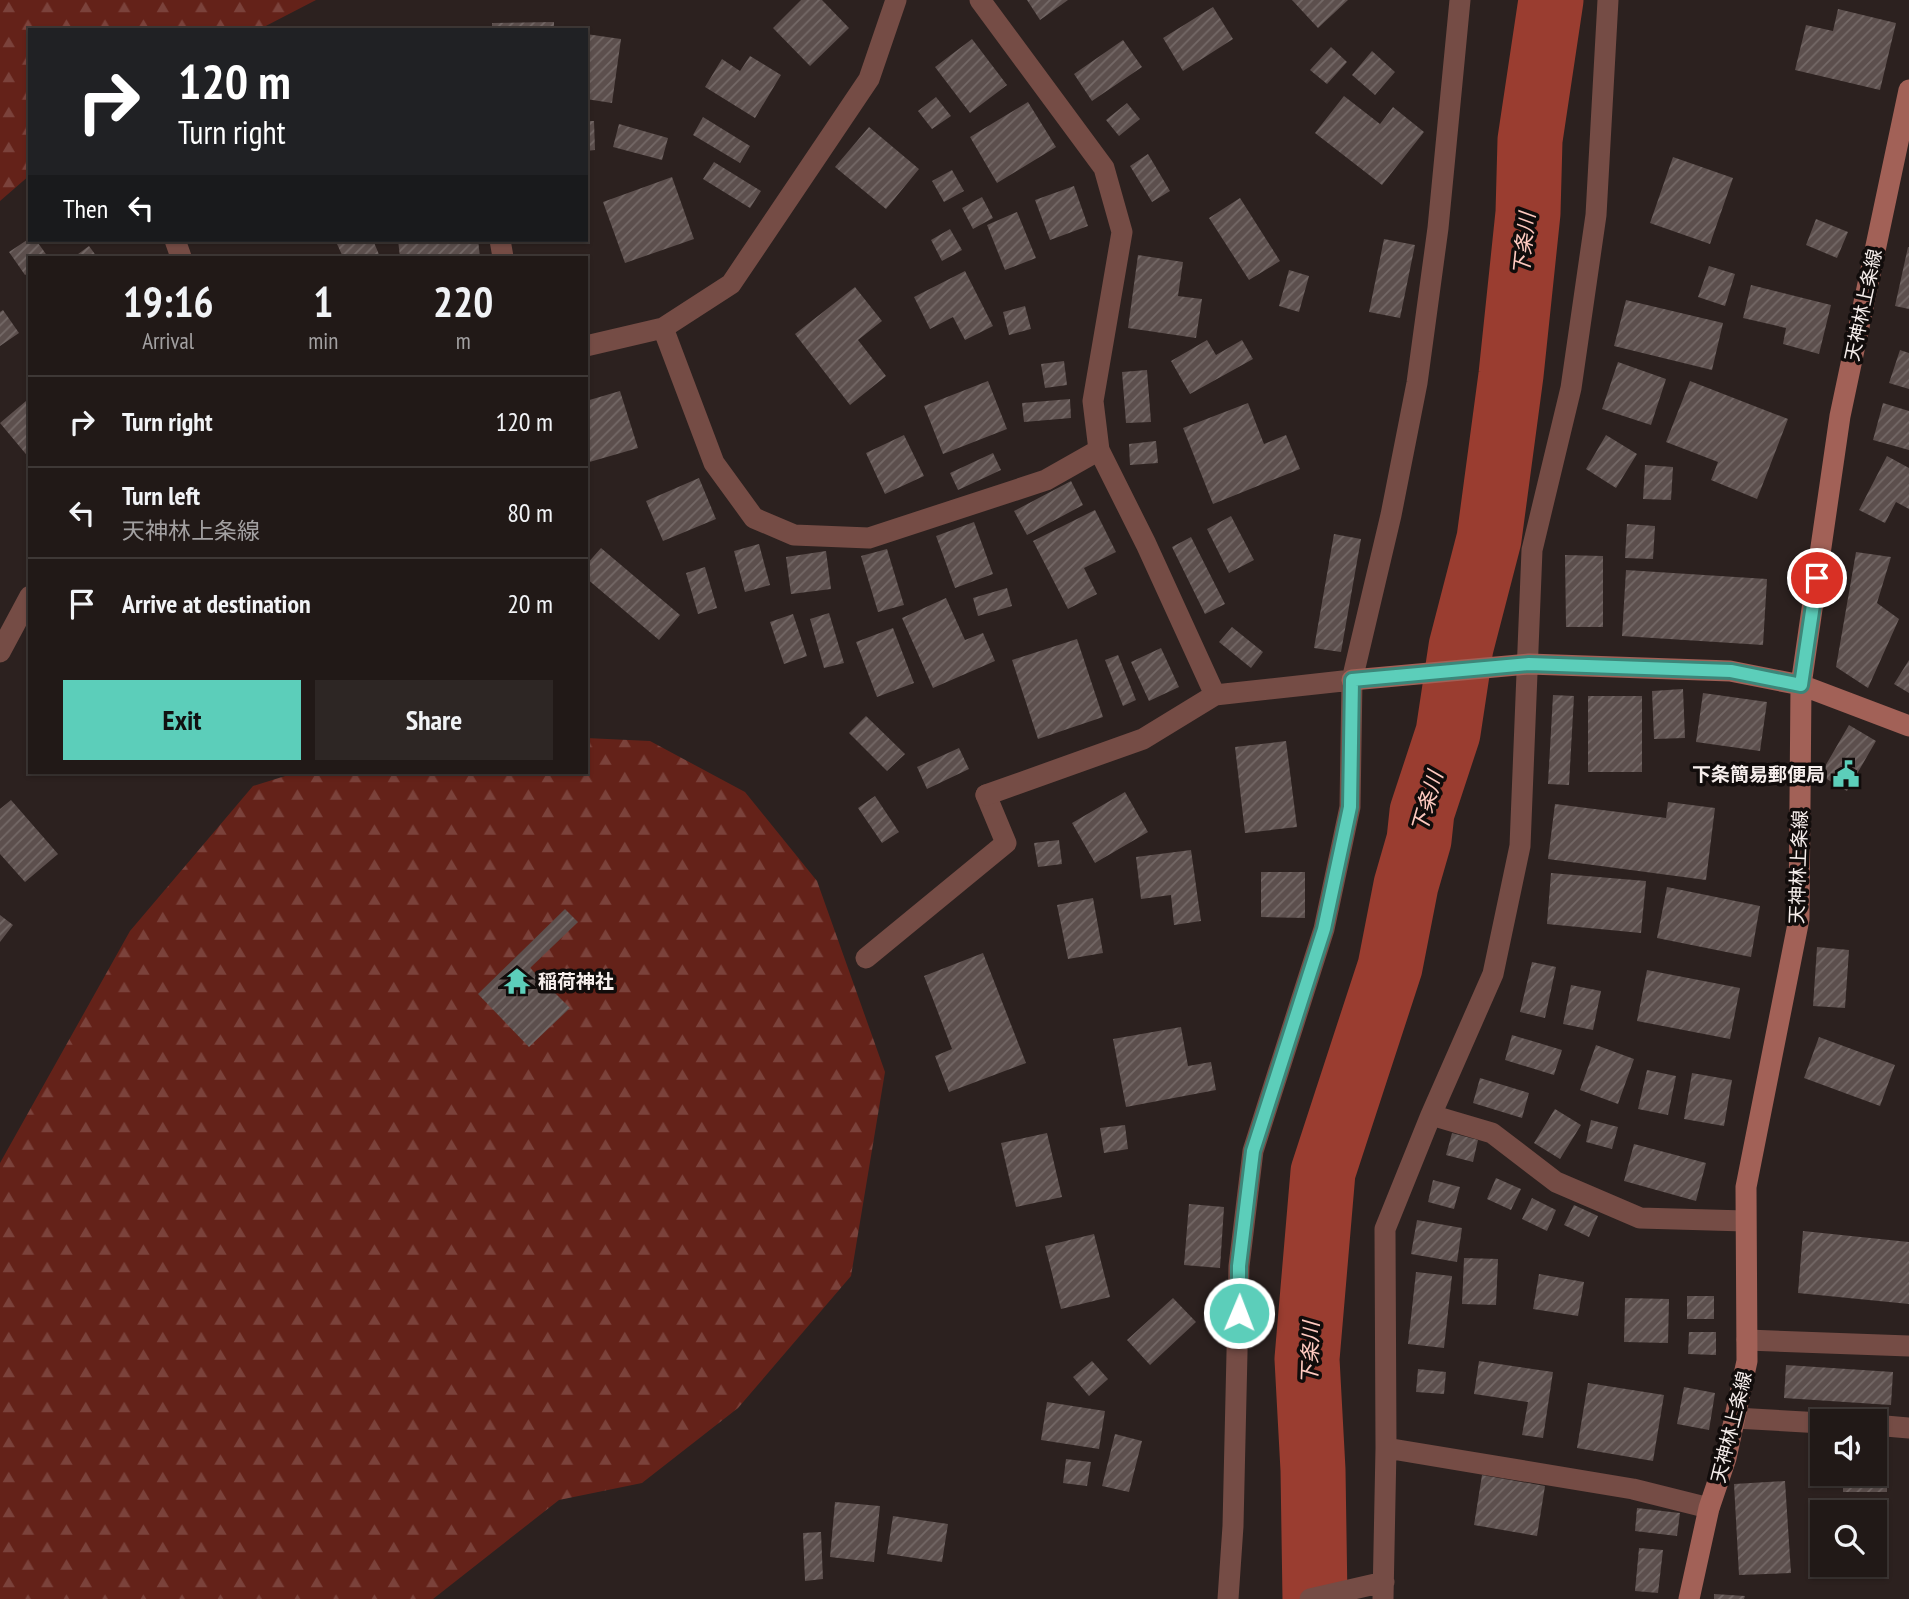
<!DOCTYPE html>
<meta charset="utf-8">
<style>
body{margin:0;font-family:"PT Sans Narrow","Noto Sans JP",sans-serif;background:#2d2624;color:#f1f3f6;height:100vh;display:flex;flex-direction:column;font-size:26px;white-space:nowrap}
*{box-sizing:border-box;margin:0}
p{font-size:23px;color:#a2a0a1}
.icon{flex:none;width:38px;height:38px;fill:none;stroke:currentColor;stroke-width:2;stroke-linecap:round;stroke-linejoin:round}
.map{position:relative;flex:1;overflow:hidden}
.sheet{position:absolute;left:28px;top:256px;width:560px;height:518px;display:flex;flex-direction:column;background:#211917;border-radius:0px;box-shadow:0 2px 5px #0004,0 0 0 2px #3e3836}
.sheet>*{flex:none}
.top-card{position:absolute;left:28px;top:28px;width:560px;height:214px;border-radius:0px;box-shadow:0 2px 5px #0004,0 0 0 2px #3e3836;background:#202124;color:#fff;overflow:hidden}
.controls{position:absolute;left:1810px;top:1409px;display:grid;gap:14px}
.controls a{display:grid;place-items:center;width:77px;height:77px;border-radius:0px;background:#211917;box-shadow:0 2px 5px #0004,0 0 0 2px #3e3836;font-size:35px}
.pin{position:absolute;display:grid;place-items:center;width:60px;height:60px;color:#fff;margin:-30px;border:4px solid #fff;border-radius:50%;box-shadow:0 2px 7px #0007}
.me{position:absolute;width:77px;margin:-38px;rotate:1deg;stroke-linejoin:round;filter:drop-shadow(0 0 5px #0008)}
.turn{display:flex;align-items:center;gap:24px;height:147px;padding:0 35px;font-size:32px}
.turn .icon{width:91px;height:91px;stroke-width:2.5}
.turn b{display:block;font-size:49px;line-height:60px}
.then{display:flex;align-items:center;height:66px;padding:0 35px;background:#0003;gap:14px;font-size:26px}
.eta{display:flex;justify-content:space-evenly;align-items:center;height:119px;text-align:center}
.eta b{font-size:42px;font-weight:800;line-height:49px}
.cta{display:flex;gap:14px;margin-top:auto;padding:14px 35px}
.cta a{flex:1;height:80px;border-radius:0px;background:#5cceba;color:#111;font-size:28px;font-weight:800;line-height:80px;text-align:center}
.cta a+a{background:#2d2624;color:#f1f3f6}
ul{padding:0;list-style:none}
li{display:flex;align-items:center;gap:21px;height:91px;padding:0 35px;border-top:2px solid #3e3836}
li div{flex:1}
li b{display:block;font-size:26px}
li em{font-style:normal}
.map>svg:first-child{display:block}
.forest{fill:url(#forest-firs)}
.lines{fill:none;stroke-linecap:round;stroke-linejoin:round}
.river{stroke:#9a3d30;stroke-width:65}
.building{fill:url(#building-hatch)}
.lane{stroke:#754c45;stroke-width:21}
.street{stroke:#754c45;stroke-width:21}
.secondary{stroke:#a26157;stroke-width:21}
.route-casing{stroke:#3c8679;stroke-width:18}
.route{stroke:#5cceba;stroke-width:12}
.labels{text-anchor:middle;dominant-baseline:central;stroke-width:7;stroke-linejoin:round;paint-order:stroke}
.street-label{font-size:19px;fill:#f6eeec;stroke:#110c0b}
.poi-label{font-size:19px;font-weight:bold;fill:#f6eeec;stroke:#110c0b;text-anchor:end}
.water-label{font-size:21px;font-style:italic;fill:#ffcac0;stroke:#110c0b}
</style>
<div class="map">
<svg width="1909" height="1599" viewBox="0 0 1909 1599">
<defs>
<pattern id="forest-firs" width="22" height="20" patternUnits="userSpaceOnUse" patternTransform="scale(1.75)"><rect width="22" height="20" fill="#642219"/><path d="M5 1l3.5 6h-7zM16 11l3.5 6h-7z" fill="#7b423b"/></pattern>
<pattern id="building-hatch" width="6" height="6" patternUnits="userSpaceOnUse" patternTransform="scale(1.75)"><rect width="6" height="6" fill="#5c4f4d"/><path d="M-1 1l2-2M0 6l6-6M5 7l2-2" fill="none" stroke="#746967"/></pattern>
</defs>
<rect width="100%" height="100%" fill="#2c211f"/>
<!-- forest -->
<path class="forest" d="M0,0H316L258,30H30V175L0,201Z
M586,738L650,741L745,792L817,881L885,1072L851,1276L738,1408L642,1483L559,1500L433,1599H0V1163L130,931L253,786L298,772H586Z"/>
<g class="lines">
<!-- river -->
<path class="river" d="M1315,1599L1313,1470L1307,1359L1323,1172L1390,967L1406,885L1419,840L1422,812L1448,733L1461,647L1489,539L1511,375L1528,213L1530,140L1551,0"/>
</g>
<!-- building -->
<path class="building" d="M801,0H822L849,28L810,66L773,28Z
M1027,0H1068L1040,20Z
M1292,0H1348L1318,28Z
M1213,7L1233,39L1183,71L1163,38Z
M1838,9L1896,23L1880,90L1795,70L1806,25L1833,31Z
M554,22V30H492V23Z
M586,34L621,39L612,103L586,99Z
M972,39L1007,85L970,113L935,67Z
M1123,40L1142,67L1092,101L1074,74Z
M1331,47L1347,62L1327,84L1310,70Z
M1372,51L1395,72L1375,95L1352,75Z
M750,56L781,75L755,118L705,87L722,59L740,71Z
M1344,96L1380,124L1393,107L1424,132L1382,185L1315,133Z
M936,97L951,116L932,129L918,111Z
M1028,102L1056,147L997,183L970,137Z
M1127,103L1140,119L1119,136L1106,120Z
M703,117L750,146L740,163L693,135Z
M586,121H594L595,150L586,151Z
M619,124L668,138L662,160L613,147Z
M869,127L919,169L886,209L835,167Z
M1148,154L1170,191L1152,202L1130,166Z
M1673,157L1733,178L1710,244L1650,223Z
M714,162L761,191L750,208L703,179Z
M952,170L964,191L944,202L932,181Z
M672,177L694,239L625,263L603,202Z
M1074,186L1088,226L1050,240L1035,200Z
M982,197L993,218L973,229L962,208Z
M1240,198L1280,261L1249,280L1209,218Z
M1017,212L1036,258L1005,270L987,225Z
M1816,219L1848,232L1837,258L1806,245Z
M950,229L962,250L942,261L931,240Z
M30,238L36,240L48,257H30V272L25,275L9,252Z
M1384,239L1415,245L1400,318L1369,312Z
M348,240H373L380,257H343L337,244Z
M398,240H478L480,257H400Z
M89,246L97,257H74Z
M1908,247H1909V309L1895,306Z
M1138,255L1183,262L1178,296L1202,299L1196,338L1128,328Z
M1709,266L1735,274L1725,306L1698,297Z
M1289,270L1309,276L1299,312L1279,306Z
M965,271L993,326L965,340L953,317L930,329L914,297Z
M1751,285L1831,305L1819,354L1783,344L1786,328L1743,318Z
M855,287L882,321L858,340L886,376L850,405L795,334Z
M1626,300L1723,323L1712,370L1614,346Z
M1025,306L1031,329L1009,335L1003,312Z
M3,310L19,333L0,346V312Z
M1207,340L1216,355L1242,340L1253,359L1190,394L1171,361Z
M1900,350L1909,353V389L1889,383Z
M1064,361L1067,385L1045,388L1041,364Z
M1618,362L1666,379L1651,425L1602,409Z
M1147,370L1151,422L1126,423L1122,372Z
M988,381L1007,429L943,454L924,406Z
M1690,381L1788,419L1757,499L1711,480L1718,462L1666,442Z
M620,391L638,448L586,463V401Z
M1070,399L1071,418L1024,422L1022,403Z
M26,401L30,405V459L0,423Z
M1248,403L1264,444L1286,435L1300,469L1213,504L1183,428Z
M1883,403L1909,411V450L1873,440Z
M904,435L924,476L885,494L866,453Z
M1606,435L1637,454L1616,488L1586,469Z
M1156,441L1158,463L1130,465L1129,444Z
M993,453L1001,470L958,490L950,473Z
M1887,456L1909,468V509L1896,502L1885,523L1859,510Z
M1645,465L1673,467L1671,500L1643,499Z
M699,478L716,519L663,541L646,501Z
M1071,481L1083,505L1027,535L1014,511Z
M1095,510L1116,552L1084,568L1097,594L1068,609L1033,541Z
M1231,516L1254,560L1229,573L1207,529Z
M974,522L993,574L955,588L936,536Z
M1627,524L1655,526L1653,559L1625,558Z
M1334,534L1361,539L1341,652L1314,648Z
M1191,537L1225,604L1205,614L1172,547Z
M759,544L770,585L745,592L734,551Z
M601,548L680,615L659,640L586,578V565Z
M887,549L904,605L878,612L861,556Z
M826,551L831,589L791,594L786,557Z
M1856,552L1891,557L1877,603L1899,619L1868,688L1836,667Z
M1565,555L1603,556V627H1566Z
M705,567L717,608L698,614L686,573Z
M1626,570L1767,579L1763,645L1622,636Z
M1007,588L1012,606L978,616L973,598Z
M946,598L965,640L983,633L995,661L933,688L902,618Z
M829,613L844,663L824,668L810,619Z
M793,614L807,656L784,664L770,622Z
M1232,627L1263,652L1251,668L1219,642Z
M893,628L914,683L877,697L856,642Z
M1077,639L1103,717L1038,739L1012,660Z
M1161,648L1179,687L1149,701L1131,662Z
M1118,655L1136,700L1123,706L1105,660Z
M1909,660V693L1894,684Z
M1683,689L1685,738L1654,739L1652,691Z
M1703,693L1767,702L1760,751L1696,742Z
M1553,695L1574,696L1569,785L1548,784Z
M1588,696H1642V772H1588Z
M866,716L905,754L887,771L849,733Z
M1849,725L1876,741L1847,791L1820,775Z
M1286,741L1297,827L1245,833L1235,747Z
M959,748L969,769L927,789L917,767Z
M1125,792L1148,832L1095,863L1072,823Z
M875,796L899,832L882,843L858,808Z
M11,800L58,854L25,882L0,854V809Z
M1668,802L1715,808L1706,880L1548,859L1555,804L1666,818Z
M1059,840L1062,864L1038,867L1034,843Z
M1191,850L1201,921L1174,925L1171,895L1141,899L1136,857Z
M1261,872H1305V918L1261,917Z
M1551,873L1646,881L1641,933L1547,924Z
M1667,887L1760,906L1751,957L1657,938Z
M1093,898L1103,953L1068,959L1057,905Z
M565,909L578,922L530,968L570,1008L529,1047L478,994Z
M0,915L13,925L0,942Z
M1817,947L1849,950L1845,1008L1813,1006Z
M983,953L1026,1063L949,1092L935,1056L952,1049L924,976Z
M1532,962L1556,967L1545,1018L1520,1012Z
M1647,970L1740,988L1730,1039L1637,1021Z
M1571,985L1601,991L1593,1030L1563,1024Z
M1181,1027L1188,1066L1211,1062L1216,1090L1126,1107L1113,1039Z
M1512,1035L1562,1050L1554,1075L1505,1060Z
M1819,1037L1895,1065L1880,1106L1804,1078Z
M1596,1045L1634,1059L1618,1104L1580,1090Z
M1647,1070L1676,1076L1668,1115L1638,1109Z
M1692,1073L1732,1080L1724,1126L1684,1119Z
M1480,1078L1529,1093L1522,1118L1473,1103Z
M1555,1109L1581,1125L1560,1159L1534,1143Z
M1591,1120L1618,1127L1612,1149L1586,1142Z
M1125,1125L1128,1149L1104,1153L1100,1128Z
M1047,1133L1062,1197L1016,1207L1001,1143Z
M1452,1133L1478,1140L1473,1162L1446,1155Z
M1634,1144L1706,1163L1696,1201L1624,1181Z
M1496,1178L1521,1189L1511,1210L1487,1199Z
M1433,1180L1460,1187L1454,1209L1428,1202Z
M1532,1198L1556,1210L1547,1231L1522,1219Z
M1189,1204L1224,1207L1220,1268L1184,1265Z
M1574,1205L1598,1216L1589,1237L1564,1225Z
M1417,1220L1462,1228L1457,1262L1411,1254Z
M1803,1231L1909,1242V1304L1798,1293Z
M1094,1234L1110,1297L1061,1309L1045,1246Z
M1464,1258L1498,1259L1496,1305L1462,1304Z
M1416,1272L1452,1276L1444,1348L1408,1344Z
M1539,1274L1584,1282L1578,1316L1533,1309Z
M1687,1296H1714V1319H1687Z
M1173,1298L1196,1322L1150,1365L1127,1340Z
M1625,1298L1669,1299L1668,1343L1624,1342Z
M1689,1332H1716V1355L1688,1354Z
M1092,1361L1108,1379L1089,1396L1073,1377Z
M1479,1361L1553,1372L1543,1438L1522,1435L1528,1402L1474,1394Z
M1786,1365L1893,1372L1891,1405L1784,1398Z
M1418,1369L1446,1372L1444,1394L1416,1392Z
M1588,1383L1664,1395L1653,1461L1577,1448Z
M1684,1387L1715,1393L1709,1430L1677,1424Z
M1047,1402L1105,1411L1099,1449L1041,1440Z
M1115,1434L1142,1441L1129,1492L1102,1486Z
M1874,1456H1887V1492H1843V1474H1874Z
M1066,1459L1091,1462L1087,1486L1063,1483Z
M1482,1475L1545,1486L1537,1536L1474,1525Z
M1785,1481L1791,1573L1739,1575L1734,1484Z
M835,1502L880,1506L874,1562L830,1557Z
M1637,1508L1680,1513L1677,1536L1635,1531Z
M893,1516L948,1524L942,1562L887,1554Z
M821,1532L823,1579L805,1581L803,1533Z
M1639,1548L1663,1550L1658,1593L1635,1591Z
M1714,1594L1745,1596L1744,1599H1714Z"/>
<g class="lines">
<!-- lane -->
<path class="lane" d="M866,958L1006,843L986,795"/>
<!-- street -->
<path class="street" d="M980,0L1104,168L1122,232L1093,401L1099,450L1146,544L1215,695
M175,240L181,257
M500,240L503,257
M663,328L714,463L754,518L794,535L869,538L1046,480L1099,450
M586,346L663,328L731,284L869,79L896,0
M0,652L30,596
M986,795L1143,739L1215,695L1352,680
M1431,1115L1492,1133L1556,1182L1640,1218L1745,1221
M1747,1340L1909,1346
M1735,1418L1822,1423
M1874,1425L1909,1428
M1386,1448L1385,1229L1431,1115L1493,974L1520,846L1532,550L1571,388L1596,215L1608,0
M1228,1599L1233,1526L1239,1266L1253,1151L1324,929L1350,807L1352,680L1391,515L1417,383L1438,228L1460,0
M1310,1599L1384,1582
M1383,1599L1386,1448L1633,1489L1709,1508"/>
<!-- secondary -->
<path class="secondary" d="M1352,680L1529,664L1730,671L1801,685L1909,726
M1689,1599L1709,1508L1726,1458L1747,1361L1746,1187L1799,919L1801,685L1840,416L1909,90"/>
</g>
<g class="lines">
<defs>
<path id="route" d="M1239,1313V1266L1253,1151L1324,929L1350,807L1352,680L1529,664L1731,671L1801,685L1817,578"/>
</defs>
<!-- route casing -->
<use href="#route" class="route-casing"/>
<!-- route -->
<use href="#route" class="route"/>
</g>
<!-- icons -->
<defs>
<symbol id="civic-bare" viewBox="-9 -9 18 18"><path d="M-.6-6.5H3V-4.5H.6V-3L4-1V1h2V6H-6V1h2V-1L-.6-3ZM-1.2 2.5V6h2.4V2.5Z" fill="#5cceba" stroke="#110c0b" stroke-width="2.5" paint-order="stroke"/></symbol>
<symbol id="temple-bare" viewBox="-9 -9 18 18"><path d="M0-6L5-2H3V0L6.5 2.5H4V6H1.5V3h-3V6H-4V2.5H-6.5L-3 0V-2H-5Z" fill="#5cceba" stroke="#110c0b" stroke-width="2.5" paint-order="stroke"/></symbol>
</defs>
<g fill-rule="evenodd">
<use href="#civic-bare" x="1827" y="755" width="38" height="38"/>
<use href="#temple-bare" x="498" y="962" width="38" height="38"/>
</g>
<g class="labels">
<!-- street labels -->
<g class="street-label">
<text transform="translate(1863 305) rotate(-78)">天神林上条線</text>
<text transform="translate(1798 867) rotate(-88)">天神林上条線</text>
<text transform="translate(1731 1427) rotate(-76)">天神林上条線</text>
</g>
<!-- poi labels -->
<g class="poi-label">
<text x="1825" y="774">下条簡易郵便局</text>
<text x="538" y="981" text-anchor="start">稲荷神社</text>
</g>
<!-- water labels -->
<g class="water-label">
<text transform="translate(1524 244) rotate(-84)">下条川</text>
<text transform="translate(1427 802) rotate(-74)">下条川</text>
<text transform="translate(1310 1353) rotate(-88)">下条川</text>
</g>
</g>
</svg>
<div class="controls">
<a><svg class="icon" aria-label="sound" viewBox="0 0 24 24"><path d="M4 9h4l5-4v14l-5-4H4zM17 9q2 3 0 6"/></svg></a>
<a><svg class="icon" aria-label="search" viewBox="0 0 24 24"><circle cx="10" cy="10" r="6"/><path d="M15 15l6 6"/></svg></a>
</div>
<div class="pin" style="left:1817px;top:578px;background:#d93025"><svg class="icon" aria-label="arrive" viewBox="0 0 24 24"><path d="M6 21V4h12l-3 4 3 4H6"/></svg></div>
<svg class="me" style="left:1239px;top:1313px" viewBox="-20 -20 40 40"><circle r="17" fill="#5cceba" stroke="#fff" stroke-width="3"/><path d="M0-11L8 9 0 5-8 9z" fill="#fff"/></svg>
<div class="top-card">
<div class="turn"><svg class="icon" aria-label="right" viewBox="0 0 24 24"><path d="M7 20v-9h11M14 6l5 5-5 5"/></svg><div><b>120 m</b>Turn right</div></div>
<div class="then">Then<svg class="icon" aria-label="left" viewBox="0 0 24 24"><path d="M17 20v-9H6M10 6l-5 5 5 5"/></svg></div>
</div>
<section class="sheet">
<div class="eta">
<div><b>19:16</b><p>Arrival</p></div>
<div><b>1</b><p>min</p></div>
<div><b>220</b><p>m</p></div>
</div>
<ul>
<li><svg class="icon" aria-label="right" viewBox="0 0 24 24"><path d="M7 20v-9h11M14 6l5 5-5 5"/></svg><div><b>Turn right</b></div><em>120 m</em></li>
<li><svg class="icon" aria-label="left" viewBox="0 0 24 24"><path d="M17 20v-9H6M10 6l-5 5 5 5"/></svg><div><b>Turn left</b><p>天神林上条線</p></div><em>80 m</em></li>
<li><svg class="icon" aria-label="arrive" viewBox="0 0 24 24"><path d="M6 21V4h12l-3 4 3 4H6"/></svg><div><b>Arrive at destination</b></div><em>20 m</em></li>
</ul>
<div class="cta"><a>Exit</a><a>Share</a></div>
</section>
</div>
